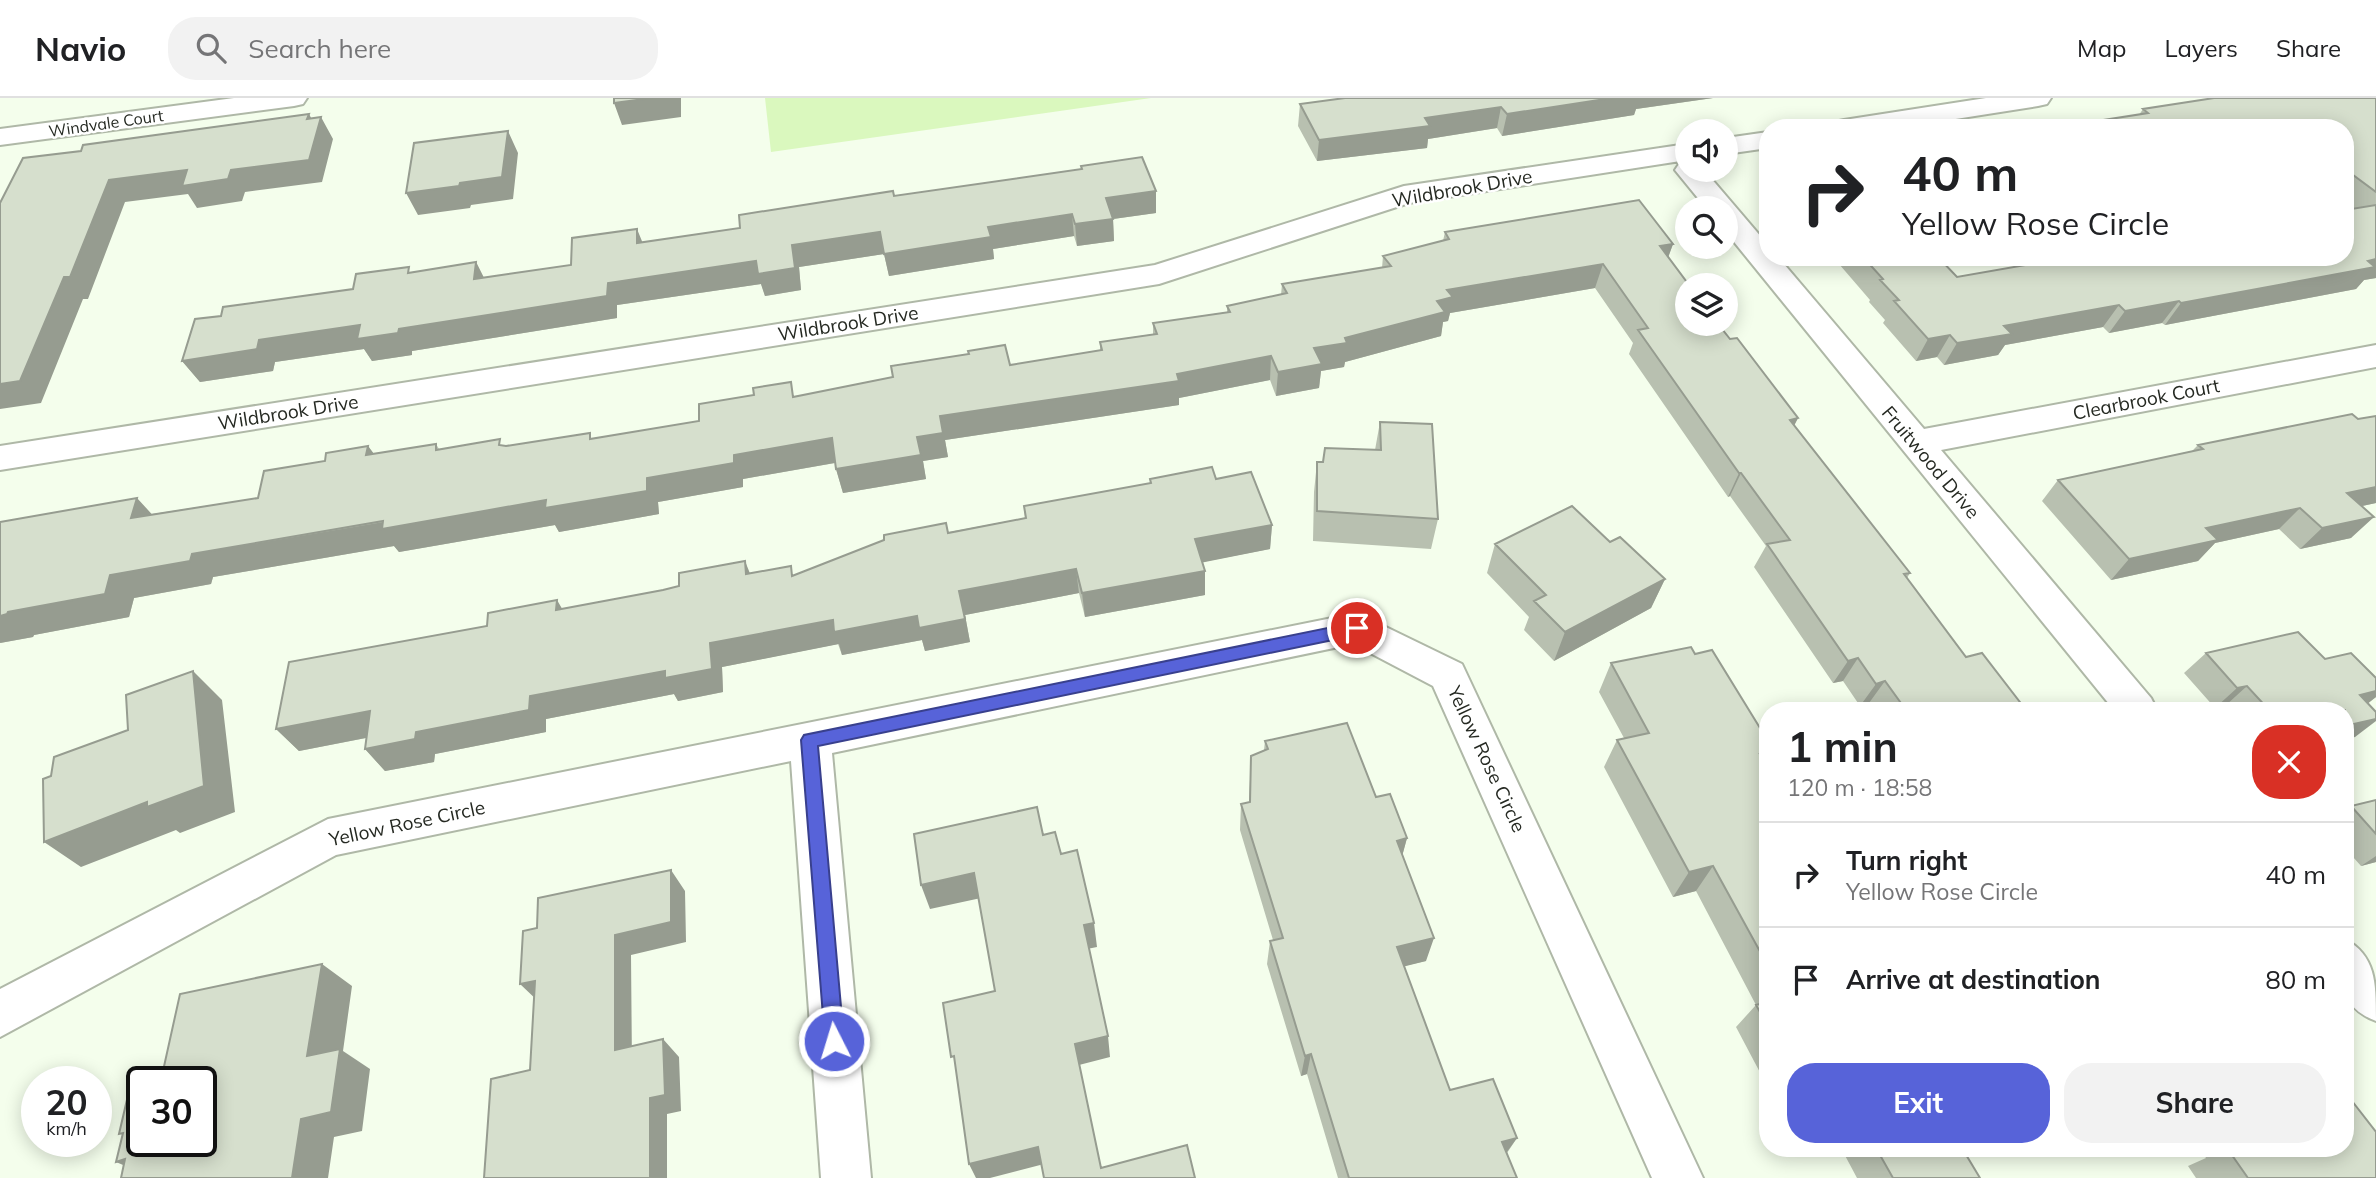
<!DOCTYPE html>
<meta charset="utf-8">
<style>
body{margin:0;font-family:Mulish,sans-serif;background:#f2f2f2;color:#202124;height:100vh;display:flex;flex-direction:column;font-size:26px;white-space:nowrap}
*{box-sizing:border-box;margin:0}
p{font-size:23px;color:#757577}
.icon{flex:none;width:38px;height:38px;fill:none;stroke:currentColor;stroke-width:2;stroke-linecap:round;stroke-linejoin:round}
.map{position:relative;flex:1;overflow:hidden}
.side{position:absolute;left:1759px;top:604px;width:595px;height:455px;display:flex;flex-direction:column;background:#fff;border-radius:28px;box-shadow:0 4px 18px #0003}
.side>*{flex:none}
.banner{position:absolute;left:1759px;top:21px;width:595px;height:147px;border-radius:28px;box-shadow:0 4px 18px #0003;background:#fff;color:#202124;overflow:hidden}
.tools{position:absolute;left:1675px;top:21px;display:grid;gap:14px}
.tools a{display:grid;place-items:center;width:63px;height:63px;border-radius:50%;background:#fff;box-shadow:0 4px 18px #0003;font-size:35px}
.speed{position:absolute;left:21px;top:968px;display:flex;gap:14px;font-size:35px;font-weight:700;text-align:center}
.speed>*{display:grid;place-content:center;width:91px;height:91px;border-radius:50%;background:#fff;box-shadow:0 4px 18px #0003;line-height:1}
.speed small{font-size:18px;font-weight:400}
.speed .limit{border:4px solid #111;border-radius:10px;background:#fff;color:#111}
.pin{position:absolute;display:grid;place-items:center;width:60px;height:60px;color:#fff;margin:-30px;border:4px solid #fff;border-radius:50%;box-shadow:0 2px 7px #0007}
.me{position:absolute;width:77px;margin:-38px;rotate:355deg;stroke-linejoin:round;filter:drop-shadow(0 0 5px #0008)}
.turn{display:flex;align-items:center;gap:24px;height:147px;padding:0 28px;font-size:32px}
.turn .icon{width:91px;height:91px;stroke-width:2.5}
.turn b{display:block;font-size:49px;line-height:60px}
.round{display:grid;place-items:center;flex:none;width:74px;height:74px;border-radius:28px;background:#f2f2f2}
.summary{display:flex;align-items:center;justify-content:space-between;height:119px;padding:0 28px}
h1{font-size:42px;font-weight:700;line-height:52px}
.cta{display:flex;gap:14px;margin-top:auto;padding:14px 28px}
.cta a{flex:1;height:80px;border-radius:28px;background:#5763d9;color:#fff;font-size:28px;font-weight:700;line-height:80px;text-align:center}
.cta a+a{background:#f2f2f2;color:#202124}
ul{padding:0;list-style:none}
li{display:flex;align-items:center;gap:21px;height:105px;padding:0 28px;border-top:2px solid #e0e0e0}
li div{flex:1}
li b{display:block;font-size:26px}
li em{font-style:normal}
header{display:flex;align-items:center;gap:42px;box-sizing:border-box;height:98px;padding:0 35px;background:#fff;border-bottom:2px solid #e0e0e0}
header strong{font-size:33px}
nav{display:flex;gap:38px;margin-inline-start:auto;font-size:24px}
.search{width:490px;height:63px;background:#f2f2f2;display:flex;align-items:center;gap:18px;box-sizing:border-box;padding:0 24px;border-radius:28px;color:#757577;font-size:26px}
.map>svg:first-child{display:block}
.green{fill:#daf8be}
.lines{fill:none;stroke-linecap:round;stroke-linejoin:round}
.minor-casing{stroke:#afb8a7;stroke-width:4}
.minor{fill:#fff;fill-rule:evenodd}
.wall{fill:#b8c0b0}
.shaded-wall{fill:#969c90}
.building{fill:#d6dfcd;stroke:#969c90;stroke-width:2;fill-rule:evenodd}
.route{fill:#5763d9;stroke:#39408d;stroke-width:2}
.labels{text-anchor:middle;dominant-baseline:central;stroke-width:5;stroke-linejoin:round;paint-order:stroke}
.far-street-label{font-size:16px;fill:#252922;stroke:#fff}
.street-label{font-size:19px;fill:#252922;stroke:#fff}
</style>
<header>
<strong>Navio</strong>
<div class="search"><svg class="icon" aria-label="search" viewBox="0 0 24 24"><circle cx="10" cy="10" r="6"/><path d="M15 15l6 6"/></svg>Search here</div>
<nav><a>Map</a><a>Layers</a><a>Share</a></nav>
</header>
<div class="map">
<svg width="2376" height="1080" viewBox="0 0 2376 1080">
<rect width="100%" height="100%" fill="#f4feec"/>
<!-- green -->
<path class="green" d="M765,0H1151L771,54Z"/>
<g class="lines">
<defs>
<path id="minor" d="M234,0H307L303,6L294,8L0,47V31Z
M1986,0H2051L2047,6L2038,8L1898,30H1831L1834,24L1844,22Z
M1768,34V50L1726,56V40Z
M1687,46V62L1409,105L1159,186L0,372V348L1155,167L1404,88Z
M1687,64V72H1704L1768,147V159H1778L1924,331L2376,247V269L1941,352L2151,600L2157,612H2114L1726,134V110H1706L1675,72L1679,66Z
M1357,515L1462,566L1703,1080H1652L1433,588L1353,546L832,655L871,1080H821L791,663L336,757L0,939V891L328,721Z
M2345,841C2376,858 2376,885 2376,923C2334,907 2345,879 2345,841Z"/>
</defs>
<!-- minor casing -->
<use href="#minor" class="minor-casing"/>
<!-- minor -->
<use href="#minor" class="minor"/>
</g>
<!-- wall -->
<path class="wall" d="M1345,0H1713L1636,11L1634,17L1502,38L1497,30L1428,41L1427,50L1317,63L1298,28L1300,6Z
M2376,0V180L2364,182L2356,191L2165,227L2162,225L2109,235L2103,229L2005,247L1998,257L1944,267L1937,259L1916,263L1883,225L1885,222L1869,204L1870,202L1833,159H1938L1957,179L2018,168L2009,159H2345L2352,111L2345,106V30L2139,17L2143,11Z
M1081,68L1156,115L1113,121L1114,143L1077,148L1074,138L993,151L994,161L889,178L884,156L799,169L801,192L765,198L761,186L617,207V220L412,253V257L372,263L364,251L275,264L273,273L200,284L182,263L221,218L353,191L412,174L476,164L484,180L571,167L642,144L740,130L894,98L1081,71Z
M1445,134L1673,146L1668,160L1730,241L1798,320L1794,327L1910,475L1907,480L1966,559L2026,612H1874L1869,605L1860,608L1843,583L1833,585L1754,469L1766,448L1730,398L1728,399L1629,256L1633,245L1595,190L1450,215L1448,223L1443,224L1441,238L1345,264L1344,269L1321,273L1319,290L1276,298L1270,282L1179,300V307L945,342L948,359L923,363L926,381L843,395L836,371L835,365L743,381V389L658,404L659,416L559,434L555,427L399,454L394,448L213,479L211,486L134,500L129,519L34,537L33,539L0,545L152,416L258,400L325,363L368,348L374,356L436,346L439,351L504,348L593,341L699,323L796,298L1010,267L1100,252V244L1153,236V225L1227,214V208L1281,197L1282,186L1382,170L1383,158L1443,143Z
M2376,318V405L2362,408L2351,440L2300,451L2279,431L2215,445L2198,463L2111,482L2042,403L2058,382L2192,353L2198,347Z
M1380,324L1438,421L1431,451L1313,443L1314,394L1317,364H1323L1375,352Z
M1150,381H1216L1272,427L1270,451L1202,464L1205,473V497L1085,519L1079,495L965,517L970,544L925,553L922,542L842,557L838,546L722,569L723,594L678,603L674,596L546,621V634L435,656L434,664L385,673L365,651L366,640L299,653L276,631L487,528L562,511L750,475L795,477L949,434L1025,420L1024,408L1150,386Z
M1610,444L1665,481L1651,510L1554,563L1524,532L1529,519L1487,475L1495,446Z
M2206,555L2376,599L2367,605L2355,639L2345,641V612H2229L2225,608L2215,610L2184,575Z
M1695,556L1768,643V663L1766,665L1768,668V981L1764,982L1736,929L1756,907L1696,793L1673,799L1604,669L1617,642L1624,640L1599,594L1611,565Z
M1265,643L1376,699L1407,740L1402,758L1426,863L1404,868L1450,992L1517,1040L1507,1055L1516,1080H1338L1307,976L1301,978L1267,866L1270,843L1273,842L1240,732L1241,706L1249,705L1251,658L1264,652Z
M2376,702V764L2361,768L2345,750V712L2351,708Z
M1841,1050H1962L1980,1080H1857Z
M2199,1050H2345L2376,1080H2196L2188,1068L2206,1060Z"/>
<!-- shaded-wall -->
<path class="shaded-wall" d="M652,0H681V19L622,27L614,5Z
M1612,0H1713L1636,11L1634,17L1502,38L1507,16Z
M1501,9L1497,30L1428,41L1427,50L1317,63L1319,42L1425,20Z
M309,16L317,31L321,19L333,41L322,84L245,94L242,103L197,110L188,96L125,104L88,201H83L41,305L0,311V286L64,179L109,82L187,72H231L307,21Z
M508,33L518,55L513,101L471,107L470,110L418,117L406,95L460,85Z
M1156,93V115L1113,121L1114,143L1077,148L1075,126L1106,100Z
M1072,116L1074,138L993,151L994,161L889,178L884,156L799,169L801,192L765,198L761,186L617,207V220L412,253V257L372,263L364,251L275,264L273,273L200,284L182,263L259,242L360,227L399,231L608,185L792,147L880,134L988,129Z
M637,131L646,153L637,145Z
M1673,146L1664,170L1660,148Z
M2376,161V180L2364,182L2356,191L2165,227L2181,205Z
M476,164L487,186L474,181Z
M1603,166L1595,190L1450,215L1448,223L1443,224L1441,238L1345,264L1344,269L1321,273L1319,290L1276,298L1278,274L1314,250L1345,240L1437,203L1447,192Z
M2179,203L2162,225L2109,235L2125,213Z
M2119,207L2103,229L2005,247L1998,257L1944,267L1957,245L2004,228Z
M1950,237L1937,259L1916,263L1928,241Z
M1271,258L1270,282L1179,300V307L945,342L948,359L923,363L926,381L843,395L836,371L917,339L940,318L1177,276Z
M1798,320L1786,344L1790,322Z
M832,340L840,364L743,381V389L658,404L659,416L559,434L555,427L399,454L394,448L213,479L211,486L134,500L129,519L34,537L33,539L0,545V518L8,514L110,477L192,456L647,380L734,357Z
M368,348L385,371L366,357Z
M1739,375H1741L1730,398L1728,399Z
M2376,389V405L2325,416L2347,395Z
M137,400L159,424L131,420Z
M2300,410L2279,431L2215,445L2198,463L2111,482L2129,461L2206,430Z
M2374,419L2351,440L2300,451L2322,430Z
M1272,427L1270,451L1195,466V441Z
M745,463L755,488L746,476Z
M1076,471L1079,495L965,517L970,544L925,553L922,542L842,557L839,546L722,569L723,594L678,603L674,596L546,621V634L435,656L434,664L385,673L365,651L416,634L530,598L710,545L959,493Z
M1205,473V497L1085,519L1082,495Z
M1665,481L1651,510L1554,563L1565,534Z
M557,502L571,526L556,512Z
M1858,560L1843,583L1833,585L1848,563Z
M193,573L222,602L235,714L180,735L176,732L81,769L44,744Z
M1885,583L1869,605L1860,608L1876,586Z
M2247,588L2225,608L2215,610L2237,590Z
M2376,593V599L2361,611L2360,597Z
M370,613L391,635L299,653L276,631Z
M2376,621V623L2355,639L2345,641V628Z
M1768,655V663L1756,680L1760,656Z
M1407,740L1400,766L1397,743Z
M2376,758V764L2361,768Z
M1713,768L1696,793L1673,799L1689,774Z
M671,772L685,793L686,844L631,857L632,970L615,952V837Z
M974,775L981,800L930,811L921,787Z
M1094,825L1097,849L1087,851L1084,827Z
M1434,840L1426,863L1390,872L1397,849Z
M322,866L352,888L343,953L370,971L362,1033L334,1039L328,1080H292L307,958Z
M535,883L540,905L520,886Z
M1108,938L1110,959L1079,967L1075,946Z
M663,941L679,959L681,1013L667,1016V1080H650V1000Z
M1311,956L1307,976L1301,978L1305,958Z
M1517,1040L1504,1058L1502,1044Z
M1038,1049L1044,1066L990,1080H976L969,1066Z
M125,1061L154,1080L116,1064Z"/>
<!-- building -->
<path class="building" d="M614,0H652L614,5Z
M1345,0H1612L1507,16L1501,9L1425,20L1430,28L1319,42L1300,6Z
M2214,0H2376V94L2345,71V30H2052L2148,15L2143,11Z
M309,16L307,21L321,19L309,62L231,72L228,81L182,88L187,72L109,82L70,179H64L20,283L0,286V105L23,60L81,53L83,47Z
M508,33L502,79L460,85L459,88L406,95L414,45Z
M1142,59L1156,93L1106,100L1113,121L1075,126L1072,116L988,129L991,139L884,156L880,134L792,147L795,170L758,176L756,163L608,185L607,198L399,231L398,235L357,241L360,227L259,242L257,251L182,263L195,221L221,218L223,209L353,191L356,176L409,169L408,175L476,164L474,181L571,167L572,140L637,131V145L740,130L739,117L893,93L894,98L1082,71L1081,68Z
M1639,102L1673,146L1660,148L1689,187H1687V226H1718L1730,241L1737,240L1798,320L1790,322L1910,475L1904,476L1966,559L1982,555L2026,612H1906L1885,583L1876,586L1858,560L1848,563L1767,446L1790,442L1741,375H1739L1638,232L1648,230L1603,166L1447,192L1453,199L1437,203L1445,214L1345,240L1347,245L1314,250L1322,266L1278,274L1271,258L1177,276L1179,283L940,318L943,335L917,339L921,357L836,371L832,340L734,357V365L647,380V393L545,410L546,402L382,431L383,423L192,456L190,463L110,477L105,496L8,514L7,516L0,518V424L137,400L131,420L258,400L264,373L325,363L326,355L368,348L366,357L436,346V352L500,341L499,347L506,348L590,335V341L699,323V306L754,297L753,290L791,284L793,299L893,279L891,268L969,256L968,253L1005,247L1010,267L1102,252L1100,244L1157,236L1153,225L1230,214L1227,208L1287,195L1282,186L1391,168L1383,158L1449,141L1445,134Z
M2376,107V161L2368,163L2375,169L2181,205L2179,203L2125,213L2119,207L2004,228L2012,236L1957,245L1950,237L1928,241L1894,203L1899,202L1880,182L1883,181L1863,159H1938L1957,179L2049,163L2045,159H2345V112Z
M2352,316L2358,321L2376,318V389L2347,395L2374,419L2322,430L2300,410L2206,430L2218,442L2129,461L2058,382L2203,351L2198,347Z
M1380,324L1432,326L1438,421L1317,413V364H1323L1325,350L1381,352Z
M1212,369L1216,381L1251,374L1272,427L1195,441L1205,473L1082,495L1076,471L959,493L965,521L919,530L917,518L834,534L833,522L710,545L712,571L665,580V573L530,598L529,612L416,634L415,641L365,651L370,613L276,631L289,564L487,528L488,515L557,502L556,512L663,492L679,488V475L745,463L746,476L791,468L792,478L884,442V437L946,425L948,435L1026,420L1024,408L1151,385L1150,381Z
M1572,408L1610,444L1620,439L1665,481L1565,534L1534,503L1546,497L1495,446Z
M2298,534L2325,561L2351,555L2376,580V593L2360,597L2376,614V621L2345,628V612H2269L2247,588L2237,590L2206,555Z
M1691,549L1695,556L1712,552L1768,643V655L1760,656L1768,668V868L1713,768L1689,774L1617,642L1649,635L1611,565Z
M193,573L204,688L147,709V704L44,744L43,681L51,678L54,659L128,632L126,597Z
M1347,625L1376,699L1390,696L1407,740L1397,743L1434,840L1397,849L1450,992L1493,981L1517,1040L1502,1044L1517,1080H1349L1311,956L1305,958L1270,843L1283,840L1241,706L1250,704L1251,658L1268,651L1265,643Z
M2376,702V736L2351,708Z
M1037,709L1043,737L1055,734L1061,756L1077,752L1094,825L1084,827L1108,938L1075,946L1101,1070L1187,1047L1195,1080H1044L1038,1049L969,1066L954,958L951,959L943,905L995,893L974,775L921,787L914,736Z
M671,772V824L615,837V952L663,941L665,997L650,1000V1080H484L491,981L530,972L535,883L520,886L523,833L537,830L538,800Z
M322,866L307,958L340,951L331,1014L301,1021L292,1080H121L125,1061L116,1064L123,1035L119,1036L132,980L163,973L180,896ZM142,984H201V1043H142Z
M1768,904V928L1756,907Z
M2345,994L2376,1034V1080H2248L2227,1050H2345Z
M1876,1050H1962L1980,1080H1893Z"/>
<!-- route -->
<path class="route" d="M1357,524L1365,530L1357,537L818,648L844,943L841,950L834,953L827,950L825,943L801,642L804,637Z"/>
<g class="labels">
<!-- far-street labels -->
<g class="far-street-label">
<text transform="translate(106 25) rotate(-8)">Windvale Court</text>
</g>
<!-- street labels -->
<g class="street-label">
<text transform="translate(1462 90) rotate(-10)">Wildbrook Drive</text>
<text transform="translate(848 225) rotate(-9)">Wildbrook Drive</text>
<text transform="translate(2146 301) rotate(-11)">Clearbrook Court</text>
<text transform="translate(288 314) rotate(-9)">Wildbrook Drive</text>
<text transform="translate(1931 364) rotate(50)">Fruitwood Drive</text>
<text transform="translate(1487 661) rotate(65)">Yellow Rose Circle</text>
<text transform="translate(407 725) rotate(-12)">Yellow Rose Circle</text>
</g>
</g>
</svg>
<div class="tools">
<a><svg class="icon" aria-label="sound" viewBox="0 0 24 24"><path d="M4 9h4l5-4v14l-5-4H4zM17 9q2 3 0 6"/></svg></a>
<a><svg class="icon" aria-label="search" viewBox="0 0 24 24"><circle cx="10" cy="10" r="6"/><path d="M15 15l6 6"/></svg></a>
<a><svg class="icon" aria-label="layers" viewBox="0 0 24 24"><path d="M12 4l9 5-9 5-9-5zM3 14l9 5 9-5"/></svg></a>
</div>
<div class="speed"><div>20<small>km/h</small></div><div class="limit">30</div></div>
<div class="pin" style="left:1357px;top:530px;background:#d93025"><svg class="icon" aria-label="arrive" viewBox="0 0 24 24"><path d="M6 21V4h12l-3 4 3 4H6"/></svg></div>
<svg class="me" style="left:834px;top:943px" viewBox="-20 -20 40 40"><circle r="17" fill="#5763d9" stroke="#fff" stroke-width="3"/><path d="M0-11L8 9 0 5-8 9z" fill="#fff"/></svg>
<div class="banner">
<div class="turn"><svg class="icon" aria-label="right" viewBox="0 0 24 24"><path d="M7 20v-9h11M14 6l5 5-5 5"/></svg><div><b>40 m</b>Yellow Rose Circle</div></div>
</div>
<section class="side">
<div class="summary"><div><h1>1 min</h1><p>120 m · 18:58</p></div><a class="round" style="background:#d93025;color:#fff"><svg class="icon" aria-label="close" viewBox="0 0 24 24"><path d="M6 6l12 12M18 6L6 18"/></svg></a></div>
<ul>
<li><svg class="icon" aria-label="right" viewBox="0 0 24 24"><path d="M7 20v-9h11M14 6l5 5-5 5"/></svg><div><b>Turn right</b><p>Yellow Rose Circle</p></div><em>40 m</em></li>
<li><svg class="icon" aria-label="arrive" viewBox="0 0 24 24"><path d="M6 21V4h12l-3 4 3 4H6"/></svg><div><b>Arrive at destination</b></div><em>80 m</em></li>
</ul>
<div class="cta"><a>Exit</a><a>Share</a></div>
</section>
</div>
